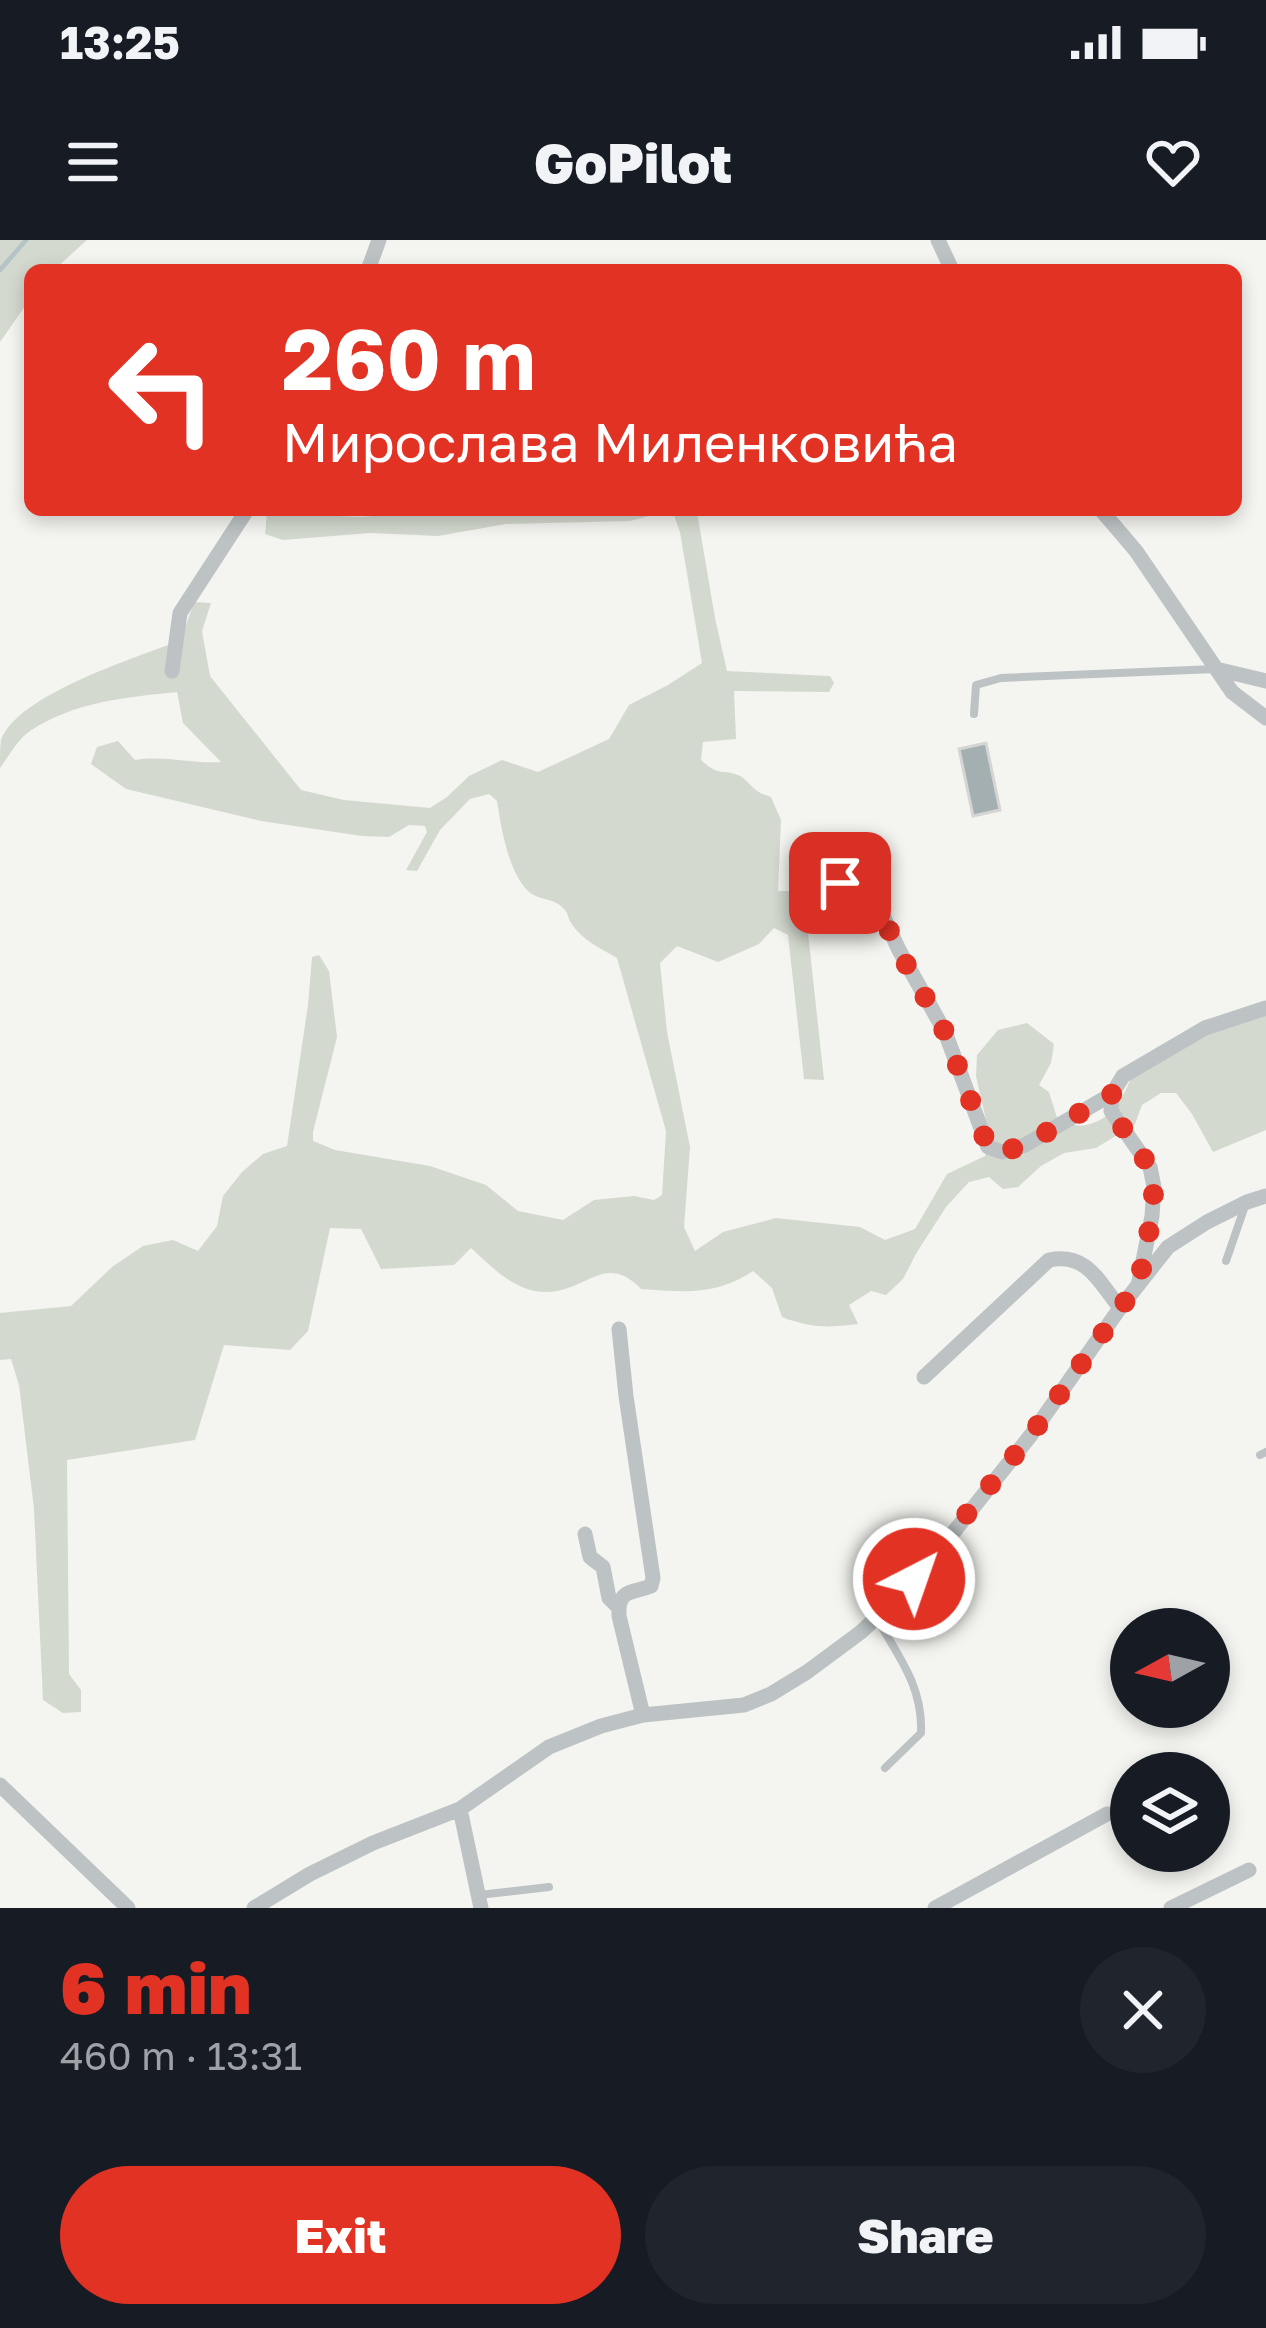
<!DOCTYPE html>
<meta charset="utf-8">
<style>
body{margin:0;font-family:"Golos Text",sans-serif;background:#20242c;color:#f1f3f6;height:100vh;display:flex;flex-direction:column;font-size:45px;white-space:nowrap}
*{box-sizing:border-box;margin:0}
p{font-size:39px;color:#9ea1a6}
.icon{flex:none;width:66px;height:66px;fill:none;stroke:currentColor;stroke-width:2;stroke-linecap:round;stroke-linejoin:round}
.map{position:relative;height:1668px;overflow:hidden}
.panel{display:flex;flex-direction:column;background:#171b24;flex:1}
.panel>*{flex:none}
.top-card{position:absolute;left:24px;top:24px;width:1218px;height:252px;border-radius:18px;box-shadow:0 6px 18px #0003;background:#e13224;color:#fff;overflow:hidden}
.needle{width:78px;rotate:262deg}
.fabs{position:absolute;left:1110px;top:1368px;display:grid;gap:24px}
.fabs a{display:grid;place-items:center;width:120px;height:120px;border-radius:50%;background:#171b24;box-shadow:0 6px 18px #0003;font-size:60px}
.pin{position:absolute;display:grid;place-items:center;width:102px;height:102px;color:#fff;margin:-51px;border-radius:24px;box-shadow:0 6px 18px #0006}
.me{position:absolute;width:132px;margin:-66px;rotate:41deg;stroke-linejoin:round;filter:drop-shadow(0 0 9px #0008)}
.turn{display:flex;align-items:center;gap:42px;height:252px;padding:0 60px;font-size:54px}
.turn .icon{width:156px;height:156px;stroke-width:2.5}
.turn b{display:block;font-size:84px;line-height:102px}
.round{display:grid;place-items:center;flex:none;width:126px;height:126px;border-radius:63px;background:#20242c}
.headline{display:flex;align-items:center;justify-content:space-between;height:204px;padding:0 60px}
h1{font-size:72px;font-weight:800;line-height:90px;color:#e13224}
.button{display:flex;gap:24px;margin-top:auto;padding:24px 60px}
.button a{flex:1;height:138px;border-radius:72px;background:#e13224;color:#fff;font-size:48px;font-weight:800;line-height:138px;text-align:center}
.button a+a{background:#20242c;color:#f1f3f6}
.status{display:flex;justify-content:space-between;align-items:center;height:84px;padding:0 60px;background:#171b24;direction:ltr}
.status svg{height:33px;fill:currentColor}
header{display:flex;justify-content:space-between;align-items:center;height:156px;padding:0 60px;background:#171b24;font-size:54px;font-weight:800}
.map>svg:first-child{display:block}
.green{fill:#d4d9cf}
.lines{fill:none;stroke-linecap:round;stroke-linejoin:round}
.stream{stroke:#b4c3c5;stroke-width:4.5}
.building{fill:#a4afb2;stroke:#d5d5d3;stroke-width:3}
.lane{stroke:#bdc2c4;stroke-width:8}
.street{stroke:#bdc2c4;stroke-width:15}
.route{stroke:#e13224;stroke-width:21;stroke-dasharray:0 37.8}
</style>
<div class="status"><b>13:25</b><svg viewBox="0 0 49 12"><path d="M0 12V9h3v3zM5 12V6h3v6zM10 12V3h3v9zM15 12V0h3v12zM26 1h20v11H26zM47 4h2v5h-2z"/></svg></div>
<header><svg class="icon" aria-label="menu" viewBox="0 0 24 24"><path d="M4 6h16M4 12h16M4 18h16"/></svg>GoPilot<svg class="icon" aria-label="heart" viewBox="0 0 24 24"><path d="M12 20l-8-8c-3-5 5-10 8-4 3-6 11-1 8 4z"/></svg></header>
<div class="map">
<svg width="1266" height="1668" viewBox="0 0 1266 1668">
<rect width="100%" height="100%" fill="#f4f4f0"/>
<!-- green -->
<path class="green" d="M0,0H87L54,30H30V59L0,102Z
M432,270H671L630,281L506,284L438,296L370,293L283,300L265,294L267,273L362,277Z
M672,270H695L698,278L715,378L727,431L830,436L834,443L829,452L734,451L736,499L703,502L701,520C721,538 720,528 738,535C751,541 750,551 771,557L781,580L778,651H807L806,674L824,840L804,839L788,695L774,688L759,704L718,722L677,706L660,723L667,792L690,907L684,987L695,1011L723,992L776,978L860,987L885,1000L915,989L947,934L985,916L991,902L976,836L977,815L998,790L1027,783L1054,804L1051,823L1039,845L1049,852L1058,881C1066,883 1078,887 1086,885C1114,880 1127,852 1134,828L1266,768V890L1213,912L1192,874L1176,853H1161L1142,865L1135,884L1096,908L1064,913L1041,926L1018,947L1003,949L989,937L969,942L946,967L917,1012L903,1039L886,1055L871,1051L849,1065L858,1084C827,1088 811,1088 782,1077L772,1048L753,1031C715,1056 684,1052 641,1049C602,1008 583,1060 535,1051C509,1046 490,1025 471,1008L454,1025L381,1029L361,989L330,988L308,1091L290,1110L224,1105L195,1200L67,1220L69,1434L81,1450V1472L63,1473L43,1460L34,1269L19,1145L11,1119L0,1120V1073L71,1066L112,1027L143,1006L173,1000L198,1011L217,986L223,956L242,932L263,914L287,906L308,765L312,717L319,715L329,731L337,797L313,892V901L335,910L430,926L486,945L518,971L563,980L594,960L634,956L654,960L662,955L666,891L617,718C600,708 582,700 571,683C566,674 570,675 562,667C553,658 537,660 528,651C508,632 501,586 497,561L489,554L470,559L440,590L417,631L406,630L427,592L425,586L409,585L389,597L362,596L261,581L126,549L91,524L97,507L118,501L135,520C165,515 191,524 221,522L183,483L177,452C126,457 74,462 30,491C18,499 9,516 0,528C0,520 0,507 1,500C18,454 136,418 181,400L194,362L211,363L202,391L210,436L301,550L344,560L430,568L447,557L469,536L502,520L538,532L609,499L629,465L668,445L702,423L680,292Z"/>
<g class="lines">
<!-- stream -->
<path class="stream" d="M0,30L26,0"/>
</g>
<!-- building -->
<path class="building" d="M986,503L1000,570L973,576L959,509Z"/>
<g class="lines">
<!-- lane -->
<path class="lane" d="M974,474L976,445L1001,438L1215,429
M1226,1021L1246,963
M1260,1215L1266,1212
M877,1379C899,1417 923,1447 921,1493L885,1528
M479,1655L549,1647"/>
<!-- street -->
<path class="street" d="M938,0L952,30
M368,30L379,0
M1101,270L1136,311L1232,452L1266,478
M1216,429L1266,441
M172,431L180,373L247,270
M821,637L865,647L876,661L899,710L945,792L988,907L1002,912L1025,905L1112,854
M1139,1041L1152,976L1154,947L1150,927L1111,871L1112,854L1123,836L1205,788L1266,768
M619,1089L626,1156L653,1338L651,1346C630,1354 618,1349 619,1376L643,1475
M924,1137L1049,1020C1087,1012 1099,1042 1120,1068
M585,1294L590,1317L603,1327L609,1358L618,1367
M0,1545L128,1668
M460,1569L481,1668
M254,1668L310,1634L373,1603L460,1569L549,1507L601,1486L643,1475L744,1465L771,1454L807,1432L861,1392L894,1361L941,1308L1031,1195L1120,1068L1168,1007L1207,982L1247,962L1266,956
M935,1668L1107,1574
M1171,1668L1249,1630"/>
</g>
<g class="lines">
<!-- route -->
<path class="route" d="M840,643L865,647L876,661L898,710L945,792L988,907L1002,912L1025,905L1112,854L1111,871L1150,927L1154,946L1152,976L1139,1042L1031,1195L914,1339"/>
</g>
</svg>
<div class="fabs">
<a><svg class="needle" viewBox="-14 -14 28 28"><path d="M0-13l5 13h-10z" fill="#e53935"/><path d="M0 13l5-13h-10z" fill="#9ea1a6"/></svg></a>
<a><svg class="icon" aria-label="layers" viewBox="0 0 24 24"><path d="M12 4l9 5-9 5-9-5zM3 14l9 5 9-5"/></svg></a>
</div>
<div class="pin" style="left:840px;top:643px;background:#d93025"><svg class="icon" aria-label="arrive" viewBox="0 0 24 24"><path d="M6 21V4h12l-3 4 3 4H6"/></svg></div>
<svg class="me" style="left:914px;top:1339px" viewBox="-20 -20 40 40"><circle r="17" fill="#e13224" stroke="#fff" stroke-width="3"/><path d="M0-11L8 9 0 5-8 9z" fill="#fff"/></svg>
<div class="top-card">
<div class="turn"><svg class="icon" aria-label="left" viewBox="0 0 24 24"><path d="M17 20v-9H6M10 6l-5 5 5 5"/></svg><div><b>260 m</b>Мирослава Миленковића</div></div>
</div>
</div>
<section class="panel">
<div class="headline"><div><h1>6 min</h1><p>460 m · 13:31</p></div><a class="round"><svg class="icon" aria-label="close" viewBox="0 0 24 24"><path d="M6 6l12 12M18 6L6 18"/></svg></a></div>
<div class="button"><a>Exit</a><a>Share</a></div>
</section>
